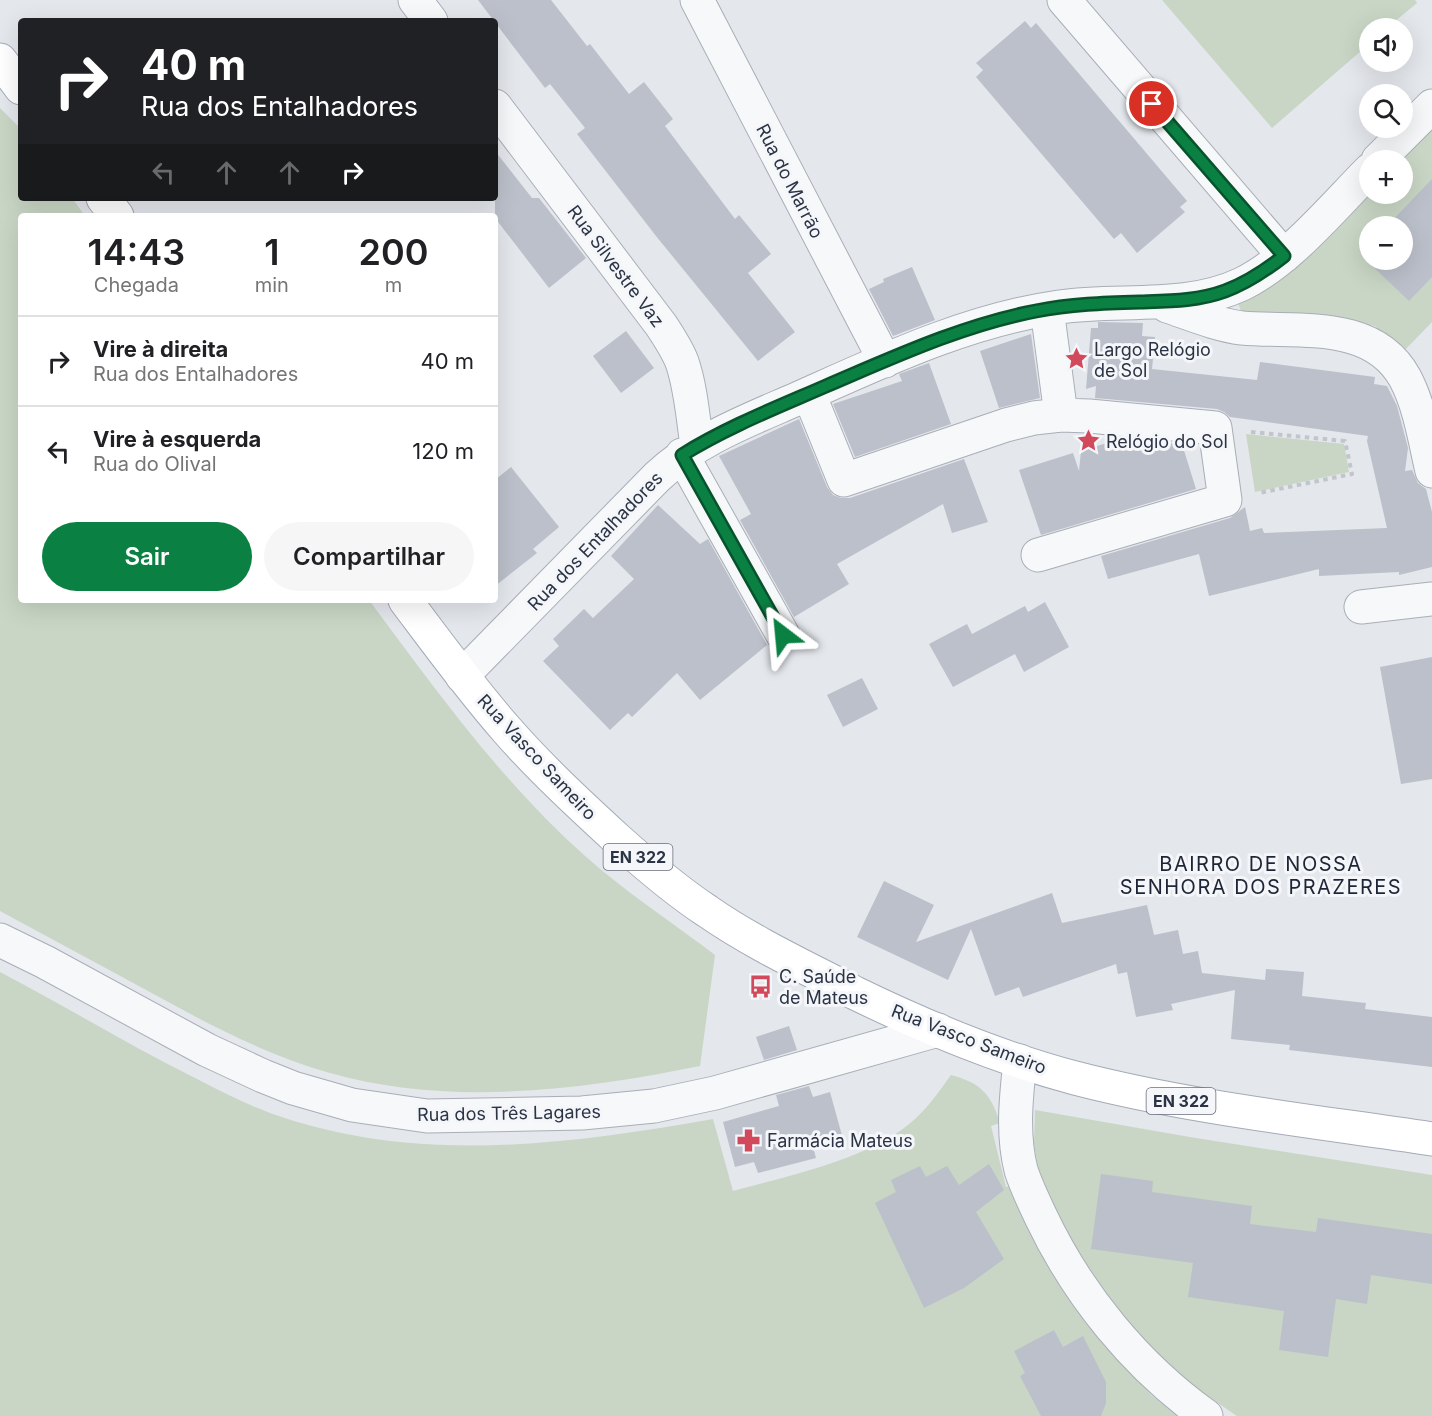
<!DOCTYPE html>
<html lang="pt">
<meta charset="utf-8">
<style>
body{margin:0;font-family:Inter,sans-serif;background:#f6f6f6;color:#202124;height:100vh;display:flex;flex-direction:column;font-size:22px;white-space:nowrap}
*{box-sizing:border-box;margin:0}
p{font-size:20px;color:#757577}
.icon{flex:none;width:33px;height:33px;fill:none;stroke:currentColor;stroke-width:2;stroke-linecap:round;stroke-linejoin:round}
.map{position:relative;flex:1;overflow:hidden}
.sheet{position:absolute;left:18px;top:213px;width:480px;height:390px;display:flex;flex-direction:column;background:#fff;border-radius:6px;box-shadow:0 6px 24px #0002}
.sheet>*{flex:none}
.top-card{position:absolute;left:18px;top:18px;width:480px;height:183px;border-radius:6px;box-shadow:0 6px 24px #0002;background:#202124;color:#fff;overflow:hidden}
.buttons{position:absolute;left:1359px;top:18px;display:grid;gap:12px}
.buttons a{display:grid;place-items:center;width:54px;height:54px;border-radius:50%;background:#fff;box-shadow:0 6px 24px #0002;font-size:30px}
.pin{position:absolute;display:grid;place-items:center;width:51px;height:51px;color:#fff;margin:-26px;border:3px solid #fff;border-radius:50%;box-shadow:0 2px 6px #0007}
.me{position:absolute;width:66px;margin:-33px;rotate:331deg;stroke-linejoin:round;filter:drop-shadow(0 0 4px #0008)}
.turn{display:flex;align-items:center;gap:21px;height:126px;padding:0 24px;font-size:27px}
.turn .icon{width:78px;height:78px;stroke-width:2.5}
.turn b{display:block;font-size:42px;line-height:51px}
.lanes{display:flex;align-items:center;height:57px;padding:0 24px;background:#0003;justify-content:center;gap:30px;direction:ltr}
.lanes .off{opacity:.35}
.eta{display:flex;justify-content:space-evenly;align-items:center;height:102px;text-align:center}
.eta b{font-size:36px;font-weight:600;line-height:42px}
.button{display:flex;gap:12px;margin-top:auto;padding:12px 24px}
.button a{flex:1;height:69px;border-radius:36px;background:#0b8043;color:#fff;font-size:24px;font-weight:600;line-height:69px;text-align:center}
.button a+a{background:#f6f6f6;color:#202124}
ul{padding:0;list-style:none}
li{display:flex;align-items:center;gap:18px;height:90px;padding:0 24px;border-top:2px solid #e0e0e0}
li div{flex:1}
li b{display:block;font-size:22px}
li em{font-style:normal}
.map>svg:first-child{display:block}
.green{fill:#c9d6c5;fill-rule:evenodd}
.building{fill:#bbc0ca}
.lines{fill:none;stroke-linecap:round;stroke-linejoin:round}
.minor-casing{stroke:#a9aeb7;stroke-width:35}
.major-casing{stroke:#a3abb8;stroke-width:35}
.path{stroke:#c2c5cb;stroke-width:4;stroke-dasharray:4.5 4.5;stroke-linecap:butt}
.minor{stroke:#f7f8fa;stroke-width:33}
.major{stroke:#fff;stroke-width:33}
.route-casing{stroke:#07532c;stroke-width:15}
.route{stroke:#0b8043;stroke-width:10}
.labels{text-anchor:middle;dominant-baseline:central;stroke-width:6;stroke-linejoin:round;paint-order:stroke}
.shield{fill:#f4f6f9;stroke:#676e7b;stroke-width:1.5}
.shield-label{font-size:16px;font-weight:bold;fill:#2b3445}
.street-label{font-size:18px;fill:#2b3445;stroke:#f4f6f9}
.poi-label{font-size:18px;fill:#2b3445;stroke:#f4f6f9;text-anchor:start}
.neighbourhood-label{font-size:20px;letter-spacing:1.5px;fill:#1d2536;stroke:#f4f6f9}
</style>
<div class="map">
<svg width="1432" height="1416" viewBox="0 0 1432 1416">
<rect width="100%" height="100%" fill="#e4e7ec"/>
<!-- green -->
<path class="green" d="M1162,0H1415L1417,3L1387,28H1370L1369,44L1272,128Z
M0,108L21,129V198H72L85,216H21V600H369C435,689 501,781 584,855C625,892 672,922 715,955L700,1066C581,1090 449,1107 330,1073C266,1055 206,1023 148,991C99,964 49,938 0,911Z
M1432,128V322L1402,353L1375,326L1342,320L1242,314L1236,297L1370,194H1402V160H1400ZM1370,226H1402V260H1370Z
M1246,434L1344,444L1349,472L1255,492Z
M0,972C67,1007 132,1047 199,1080C222,1092 246,1104 270,1113C415,1165 565,1145 713,1119L733,1191C787,1176 875,1158 916,1118C930,1105 940,1090 951,1075C981,1083 991,1094 1000,1123L991,1126L1006,1187L1019,1183L1123,1364L1151,1395L1178,1416H0Z
M1035,1110L1190,1137L1432,1175V1416H1237L1191,1385L1161,1357L1118,1312L1084,1265L1044,1190L1038,1168L1034,1144Z"/>
<!-- building -->
<path class="building" d="M478,0H551L587,46L590,44L629,94L644,82L673,119L665,126L735,219L739,215L771,254L748,273L795,332L758,361L656,236L577,134L585,128L550,84L545,88Z
M1025,21L1031,28L1036,23L1187,201L1180,207L1185,212L1137,253L1121,233L1114,239L976,77L983,70L976,63Z
M495,151L532,198H539L586,258L549,288L495,218Z
M1432,179V277L1409,301L1364,258L1370,252V260H1402V226H1387Z
M912,267L935,320L893,336L869,289L884,282L883,279Z
M1098,322L1143,323L1142,336L1155,337L1152,369L1257,380L1260,362L1375,377L1374,384L1387,386L1397,406L1408,448L1405,471L1412,470L1418,483L1426,489L1432,512V567L1399,575V572L1319,576V569L1209,596L1199,554L1108,579L1101,556L1230,518L1245,507L1250,531L1262,528L1264,533L1387,528L1367,441L1368,436L1230,417L1224,412L1217,409L1095,398L1096,386L1086,389L1091,328H1098Z
M626,331L654,368L621,393L593,356Z
M1031,334L1040,398L999,408L980,351Z
M929,363L951,424L855,457L833,404L902,381L899,374Z
M799,419L827,487L833,495L841,498H850L964,459L988,522L952,533L943,504L837,564L849,584L794,617L740,520L751,514L719,456Z
M1123,438L1182,444L1196,489L1041,535L1019,470L1073,453L1079,471L1081,451Z
M511,467L559,527L533,549L537,553L495,586V480Z
M658,505L700,544L708,539L767,645L700,700L677,673L632,717L628,713L610,730L543,661L559,646L553,639L584,609L593,618L634,579L611,556Z
M1045,602L1069,647L1024,672L1015,654L953,687L929,644L967,624L972,634L1025,606L1028,612Z
M1432,657V779L1401,784L1380,667Z
M862,678L878,709L843,727L827,695Z
M884,881L934,905L916,942L1052,893L1062,923L1147,905L1154,935L1178,930L1183,954L1198,951L1202,973L1265,980L1266,969L1304,972L1302,996L1366,1003L1365,1009L1432,1017V1067L1289,1050L1290,1045L1231,1039L1235,990L1171,1004L1173,1010L1136,1017L1127,972L1118,974L1116,964L1023,997L1019,987L995,996L971,929L948,980L857,937Z
M789,1026L797,1050L764,1060L756,1037Z
M809,1086L813,1097L830,1092L843,1139L813,1147L816,1158L758,1173L754,1162L735,1167L723,1122L779,1106L776,1095Z
M989,1164L1004,1190L976,1212L1004,1259L964,1288L924,1308L875,1203L896,1192L891,1180L920,1166L926,1177L947,1166L959,1185Z
M1101,1174L1153,1181L1152,1192L1252,1206L1250,1224L1316,1232L1318,1218L1432,1234V1284L1371,1275L1367,1304L1336,1299L1328,1357L1279,1350L1284,1311L1188,1297L1193,1263L1091,1249Z
M1054,1330L1063,1347L1083,1336L1106,1382V1403L1101,1416H1041L1020,1376L1025,1373L1014,1351Z"/>
<g class="lines">
<defs>
<path id="minor" d="M415,0L431,21
M697,0L885,361
M1064,0L1284,256
M495,106L661,325C669,337 677,349 682,362C691,388 693,418 697,446
M1378,160L1432,106
M1167,306C1191,314 1217,325 1242,328C1298,333 1373,319 1405,378C1420,406 1425,441 1432,471
M1047,309L1061,415
M809,394L844,480L1006,425L1034,418L1061,415L1089,416L1215,428L1225,500L1038,555
M682,455L783,635
M1361,607L1432,599
M462,676L657,477C697,439 749,420 799,398C882,361 968,320 1059,307C1119,298 1185,311 1242,284C1289,261 1333,207 1370,170
M0,940L45,962L207,1050L263,1076L293,1088L352,1105L427,1116L582,1113L654,1106L715,1093L938,1030
M1020,1061C1016,1098 1012,1134 1021,1170C1026,1186 1034,1202 1041,1217C1078,1295 1136,1366 1206,1416"/>
<path id="major" d="M0,60L21,88
M103,198L117,216
M405,600C438,644 470,688 506,729C540,768 579,804 617,839C646,865 675,890 707,911C753,943 805,967 855,993C925,1027 999,1058 1075,1078C1191,1108 1313,1121 1432,1139"/>
</defs>
<!-- minor casing -->
<use href="#minor" class="minor-casing"/>
<!-- major casing -->
<use href="#major" class="major-casing"/>
<!-- path -->
<path class="path" d="M1251,432L1345,441L1352,474L1259,493"/>
<!-- minor -->
<use href="#minor" class="minor"/>
<!-- major -->
<use href="#major" class="major"/>
</g>
<g class="lines">
<defs>
<path id="route" d="M783,635L682,455C727,427 778,407 826,386C894,357 963,325 1036,311C1070,304 1105,303 1140,302C1169,301 1198,301 1225,291C1247,283 1266,270 1284,256L1152,104"/>
</defs>
<!-- route casing -->
<use href="#route" class="route-casing"/>
<!-- route -->
<use href="#route" class="route"/>
</g>
<!-- icons -->
<defs>
<symbol id="sight-bare" viewBox="-9 -9 18 18"><path d="M0-6L1.8-2.2L6-1.7L2.9 1.2L3.7 5.4L0 3.3L-3.7 5.4L-2.9 1.2L-6-1.7L-1.8-2.2Z" fill="#d1495b" stroke="#f4f6f9" stroke-width="2.5" paint-order="stroke"/></symbol>
<symbol id="bus-bare" viewBox="-9 -9 18 18"><path d="M-5-6H5V4H4V6H2V4H-2V6H-4V4H-5ZM-3.5-4V0h7V-4ZM-3.5 1.2v1.5H-2V1.2ZM2 1.2v1.5H3.5V1.2Z" fill="#d1495b" stroke="#f4f6f9" stroke-width="2.5" paint-order="stroke"/></symbol>
<symbol id="pharmacy-bare" viewBox="-9 -9 18 18"><path d="M-2-6h4v4h4v4h-4v4h-4v-4h-4v-4h4Z" fill="#d1495b" stroke="#f4f6f9" stroke-width="2.5" paint-order="stroke"/></symbol>
</defs>
<g fill-rule="evenodd">
<use href="#sight-bare" x="1060" y="342" width="33" height="33"/>
<use href="#sight-bare" x="1072" y="424" width="33" height="33"/>
<use href="#bus-bare" x="744" y="970" width="33" height="33"/>
<use href="#pharmacy-bare" x="732" y="1124" width="33" height="33"/>
</g>
<g class="labels">
<!-- shield labels -->
<g class="shield">
<rect x="603.5" y="844" width="69" height="26" rx="4.5"/>
<rect x="1146.5" y="1088" width="69" height="26" rx="4.5"/>
</g>
<g class="shield-label">
<text x="638" y="857">EN 322</text>
<text x="1181" y="1101">EN 322</text>
</g>
<!-- street labels -->
<g class="street-label">
<text transform="translate(790 181) rotate(63)">Rua do Marrão</text>
<text transform="translate(616 266) rotate(53)">Rua Silvestre Vaz</text>
<text transform="translate(595 541) rotate(-46)">Rua dos Entalhadores</text>
<text transform="translate(537 757) rotate(47)">Rua Vasco Sameiro</text>
<text transform="translate(969 1039) rotate(21)">Rua Vasco Sameiro</text>
<text transform="translate(509 1113) rotate(-1)">Rua dos Três Lagares</text>
</g>
<!-- poi labels -->
<g class="poi-label">
<text x="1094" y="349">Largo Relógio<tspan x="1094" dy="21">de Sol</tspan></text>
<text x="1106" y="441">Relógio do Sol</text>
<text x="779" y="976">C. Saúde<tspan x="779" dy="21">de Mateus</tspan></text>
<text x="767" y="1140">Farmácia Mateus</text>
</g>
<!-- neighbourhood labels -->
<g class="neighbourhood-label">
<text x="1261" y="864">BAIRRO DE NOSSA<tspan x="1261" dy="23">SENHORA DOS PRAZERES</tspan></text>
</g>
</g>
</svg>
<div class="buttons">
<a><svg class="icon" aria-label="sound" viewBox="0 0 24 24"><path d="M4 9h4l5-4v14l-5-4H4zM17 9q2 3 0 6"/></svg></a>
<a><svg class="icon" aria-label="search" viewBox="0 0 24 24"><circle cx="10" cy="10" r="6"/><path d="M15 15l6 6"/></svg></a>
<a>+</a>
<a>−</a>
</div>
<div class="pin" style="left:1152px;top:104px;background:#d93025"><svg class="icon" aria-label="arrive" viewBox="0 0 24 24"><path d="M6 21V4h12l-3 4 3 4H6"/></svg></div>
<svg class="me" style="left:783px;top:635px" viewBox="-20 -20 40 40"><path d="M0-17L14 15 0 8-14 15z" fill="#0b8043" stroke="#fff" stroke-width="4"/></svg>
<div class="top-card">
<div class="turn"><svg class="icon" aria-label="right" viewBox="0 0 24 24"><path d="M7 20v-9h11M14 6l5 5-5 5"/></svg><div><b>40 m</b>Rua dos Entalhadores</div></div>
<div class="lanes"><svg class="icon off" aria-label="left" viewBox="0 0 24 24"><path d="M17 20v-9H6M10 6l-5 5 5 5"/></svg><svg class="icon off" aria-label="ahead" viewBox="0 0 24 24"><path d="M12 20V5M6 11l6-6 6 6"/></svg><svg class="icon off" aria-label="ahead" viewBox="0 0 24 24"><path d="M12 20V5M6 11l6-6 6 6"/></svg><svg class="icon" aria-label="right" viewBox="0 0 24 24"><path d="M7 20v-9h11M14 6l5 5-5 5"/></svg></div>
</div>
<section class="sheet">
<div class="eta">
<div><b>14:43</b><p>Chegada</p></div>
<div><b>1</b><p>min</p></div>
<div><b>200</b><p>m</p></div>
</div>
<ul>
<li><svg class="icon" aria-label="right" viewBox="0 0 24 24"><path d="M7 20v-9h11M14 6l5 5-5 5"/></svg><div><b>Vire à direita</b><p>Rua dos Entalhadores</p></div><em>40 m</em></li>
<li><svg class="icon" aria-label="left" viewBox="0 0 24 24"><path d="M17 20v-9H6M10 6l-5 5 5 5"/></svg><div><b>Vire à esquerda</b><p>Rua do Olival</p></div><em>120 m</em></li>
</ul>
<div class="button"><a>Sair</a><a>Compartilhar</a></div>
</section>
</div>
